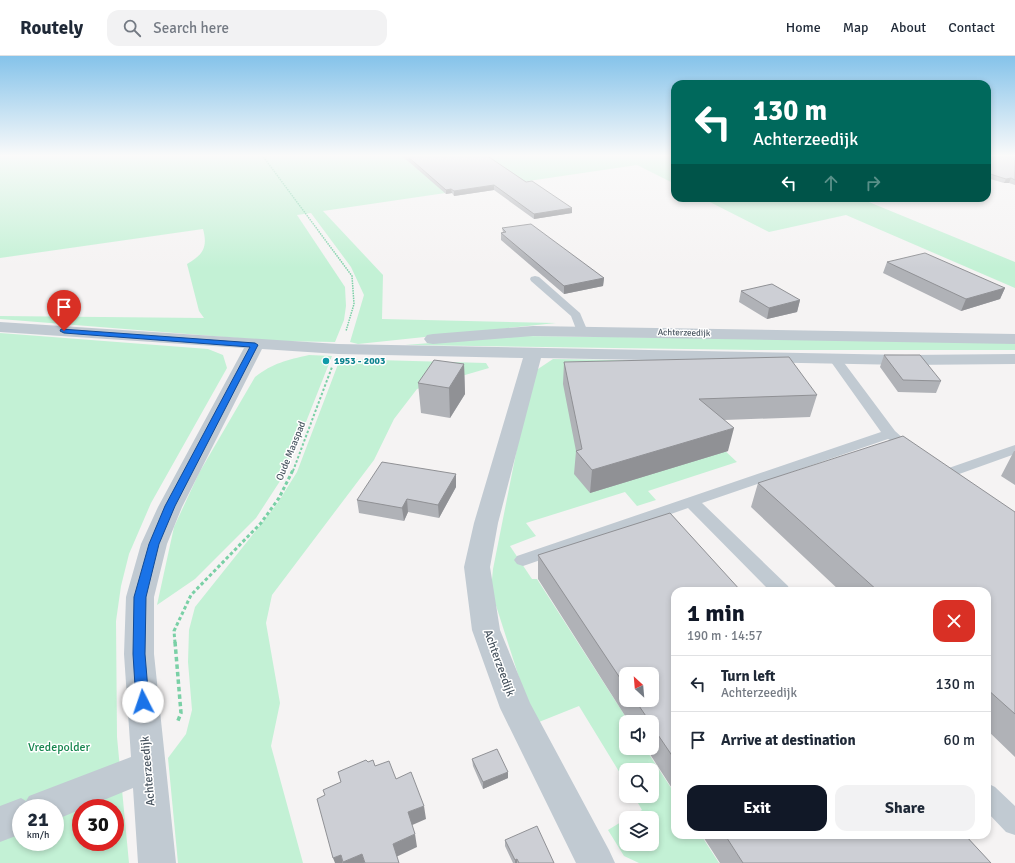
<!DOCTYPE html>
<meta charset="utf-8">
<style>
body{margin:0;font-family:Signika,sans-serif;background:#f2f2f3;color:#1f2937;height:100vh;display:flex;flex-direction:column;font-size:15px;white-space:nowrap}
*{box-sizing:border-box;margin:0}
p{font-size:13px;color:#747a83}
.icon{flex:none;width:22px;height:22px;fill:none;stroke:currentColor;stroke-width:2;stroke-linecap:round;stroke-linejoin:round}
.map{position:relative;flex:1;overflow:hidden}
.side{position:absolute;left:671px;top:531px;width:320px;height:252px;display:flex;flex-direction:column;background:#fff;border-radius:12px;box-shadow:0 2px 6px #0003}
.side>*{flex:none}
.hud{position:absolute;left:671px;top:24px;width:320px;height:122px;border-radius:12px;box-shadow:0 2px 6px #0003;background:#00695c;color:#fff;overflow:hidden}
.needle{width:26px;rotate:334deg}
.tools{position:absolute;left:619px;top:611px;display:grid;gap:8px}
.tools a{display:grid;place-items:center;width:40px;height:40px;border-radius:8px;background:#fff;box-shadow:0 2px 6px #0003;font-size:20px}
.speed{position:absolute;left:12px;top:743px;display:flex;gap:8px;font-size:20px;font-weight:700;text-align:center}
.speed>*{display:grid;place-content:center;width:52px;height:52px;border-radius:50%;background:#fff;box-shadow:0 2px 6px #0003;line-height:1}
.speed small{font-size:10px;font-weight:400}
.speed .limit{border:6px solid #d22;background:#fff;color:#111}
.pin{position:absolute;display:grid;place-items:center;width:34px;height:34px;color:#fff;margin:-41px -17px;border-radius:50% 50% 50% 0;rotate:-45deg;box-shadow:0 0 4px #0007}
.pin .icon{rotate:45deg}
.me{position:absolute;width:44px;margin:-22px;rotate:356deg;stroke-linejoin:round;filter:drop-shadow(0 0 3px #0008)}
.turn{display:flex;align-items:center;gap:14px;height:84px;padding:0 16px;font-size:18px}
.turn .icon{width:52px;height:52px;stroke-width:2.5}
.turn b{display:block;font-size:28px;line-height:34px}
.lanes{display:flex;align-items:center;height:38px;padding:0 16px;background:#0003;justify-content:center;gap:20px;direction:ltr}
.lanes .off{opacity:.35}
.round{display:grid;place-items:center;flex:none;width:42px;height:42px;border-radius:12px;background:#f2f2f3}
.summary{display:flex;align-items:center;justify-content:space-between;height:68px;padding:0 16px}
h1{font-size:24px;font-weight:700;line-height:30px;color:#111827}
.primary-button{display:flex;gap:8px;margin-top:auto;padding:8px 16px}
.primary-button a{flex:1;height:46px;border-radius:12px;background:#111827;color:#fff;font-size:16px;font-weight:700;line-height:46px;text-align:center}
.primary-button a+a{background:#f2f2f3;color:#1f2937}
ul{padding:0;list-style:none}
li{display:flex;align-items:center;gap:12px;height:56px;padding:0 16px;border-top:1px solid #e0e1e3}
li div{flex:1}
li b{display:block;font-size:15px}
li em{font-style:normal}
header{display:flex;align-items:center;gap:24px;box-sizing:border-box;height:56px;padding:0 20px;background:#fff;border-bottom:1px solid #e0e1e3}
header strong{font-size:19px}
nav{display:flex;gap:22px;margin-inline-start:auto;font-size:14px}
.search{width:280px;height:36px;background:#f2f2f3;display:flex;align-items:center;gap:10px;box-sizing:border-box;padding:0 14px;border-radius:12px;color:#747a83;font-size:15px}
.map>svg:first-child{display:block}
.green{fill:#c3f1d5;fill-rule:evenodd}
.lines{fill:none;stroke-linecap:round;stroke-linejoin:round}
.path-far3{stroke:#7ad0a6;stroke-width:1.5;stroke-dasharray:1.5 1;stroke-linecap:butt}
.path-far2{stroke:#7ad0a6;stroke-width:2;stroke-dasharray:2.5 2;stroke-linecap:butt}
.path-far1{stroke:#7ad0a6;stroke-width:3;stroke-dasharray:3.5 2.5;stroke-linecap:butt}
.path{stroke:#7ad0a6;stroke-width:3.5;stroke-dasharray:4.5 3;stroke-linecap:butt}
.service{fill:#c1cad2;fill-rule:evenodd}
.minor{fill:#c1cad2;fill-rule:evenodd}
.wall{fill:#b0b2b7;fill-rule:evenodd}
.shaded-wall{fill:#909195}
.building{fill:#cdcfd5;stroke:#909195}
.route{fill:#1a73e8;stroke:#114b97}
.culture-dot{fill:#0f9aa8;stroke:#fff;stroke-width:1.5}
.labels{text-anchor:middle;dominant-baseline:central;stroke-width:3;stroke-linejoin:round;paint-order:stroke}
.far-street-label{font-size:9px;fill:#4a5661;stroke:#fff}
.culture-label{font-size:10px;font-weight:bold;fill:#0d838f;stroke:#fff;text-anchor:start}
.street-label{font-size:10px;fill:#4a5661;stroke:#fff}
.near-street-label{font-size:12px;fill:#4a5661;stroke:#fff}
.near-park-label{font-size:12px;fill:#17864f;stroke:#fff}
</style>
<header>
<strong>Routely</strong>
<div class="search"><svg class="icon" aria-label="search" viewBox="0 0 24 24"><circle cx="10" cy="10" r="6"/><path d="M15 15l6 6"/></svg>Search here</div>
<nav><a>Home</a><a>Map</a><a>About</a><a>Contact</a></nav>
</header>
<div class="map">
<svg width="1015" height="807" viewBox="0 0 1015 807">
<rect width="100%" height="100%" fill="#f5f3f3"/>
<!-- green -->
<path class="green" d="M0,99H675V128L637,109L323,155L383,219L382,263L556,267L358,288L350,286L364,239L351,211L311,157L297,159L345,231L346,250L344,264L335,286L275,285L0,263V260L204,262L199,255L187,208C203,199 208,191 203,173L0,202Z
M702,142H859L1015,206V232L846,159L769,176Z
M0,277L208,293L223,299L227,312L151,447L129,498L121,530L116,565L117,681L129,807H0ZM21,752H55V786H21ZM81,752H115V786H81Z
M519,280L1015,285V294H757L405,289Z
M309,299L332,300L306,366L282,422L256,462L195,523L157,549L174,471L199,417L255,321C273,307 287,304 309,299Z
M340,303L486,307L489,312L417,333L394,363L374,404L272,539L266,567L280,647L271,690L303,807H178L168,702L186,678L192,654L188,606L189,574L195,551L277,448L297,416Z
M553,303L674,305L722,392L737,406L648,435L656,444L637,450L625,436L526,467L536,480L510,490L532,523H537L629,666H626V692H645L675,738V779H701L719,807H639L624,800L608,774L626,763V788H652V762H628L642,754L634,740H652V714H626V727L579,650L539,666L532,662L491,534L493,513L532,317Z"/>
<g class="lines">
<!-- path-far3 -->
<path class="path-far3" d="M262,99L352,220L354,248L346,275"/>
<!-- path-far2 -->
<path class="path-far2" d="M293,415L332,311"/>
<!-- path-far1 -->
<path class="path-far1" d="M175,587L174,575L191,539L261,467L279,442L293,414"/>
<!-- path -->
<path class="path" d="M175,586L181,657L177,667"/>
<!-- service -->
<path class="service" d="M535,220L539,221L580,257L588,276L586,278H578L571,260L531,225L530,223L531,221Z
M835,299L839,300L895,375L905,384L903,387L898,388L888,383L702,447L788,530L790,535H770L688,452L529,508L523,510L517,508L514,504L517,500L881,376L829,303L831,300Z
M1015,389V398L948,422L943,420L940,417L943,414Z
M987,727L995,731L1015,750V779L1006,776L987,756Z"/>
<!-- minor -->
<path class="minor" d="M0,266L338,288L906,299L1015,298V308L906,309L541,302L498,467L490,511L500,574L530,647L609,794L615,807H576L500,652L472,574L464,511L474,467L523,302L338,298L262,293L182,451L167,488L154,541V598L176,807H138L133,732L55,764V752H21V778L0,786V750L21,742L26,745L29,740L131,701L124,598L126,541L141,488L158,451L244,292L0,276Z
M533,270L1015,278V288L533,280L433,288L427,287L424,283L427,279L433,278Z"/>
</g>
<!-- wall -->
<path class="wall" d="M401,99H486L572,157L534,163L494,134L454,140L452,137L446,138Z
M987,99H1015V129L1009,127H1004L987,122Z
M502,172L604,222L603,230L564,238L501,184V177L503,176Z
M887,206L1005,232L1000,243L961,255L883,217Z
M741,235L800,244L797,256L767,263L739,246Z
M884,299L941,325L936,337L898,336L880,311Z
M564,306L817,339L810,361L724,364L728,395L590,437L574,418L576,395L563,328Z
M464,308L465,338L450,362L421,357L418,327Z
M1014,395H1015V429L1001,420Z
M456,418V431L439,462L408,456L404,465L359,457L357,444Z
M758,427L1015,456V701L987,674V535H840L751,451Z
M538,499L675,535V737L646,692H652V666H629L538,523ZM626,618L652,644H626Z
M472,703L508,722L483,733L473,710Z
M702,779H965L991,807H720Z
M505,784L554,807H513L505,790Z"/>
<!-- shaded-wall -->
<path class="shaded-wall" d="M1011,122L1009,127H1004L1006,123Z
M494,129V134L454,140V135Z
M451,133L452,137L446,138V134Z
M572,152V157L534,163V158Z
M604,222L603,230L564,238V230Z
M1005,232L1000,243L961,255L966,243Z
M800,244L797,256L767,263L769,252Z
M464,308L465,338L450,362L449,332Z
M734,372L728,395L590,437L592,414Z
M456,418V431L439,462L438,449Z
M407,443L408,456L404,465L402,452Z
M508,716V722L483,733V726Z
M424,750L426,763L410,770L408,756Z
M415,778L417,791L396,801L393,788Z
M362,798L365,807H343V806Z
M341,799L343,807H335L333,802Z
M517,803V807H515V804Z"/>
<!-- building -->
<path class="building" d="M406,99H486L526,126L532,125L572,152L534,158L494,129L454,135L451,133L446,134Z
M987,99H1015V124L1011,122L1006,123L987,117Z
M531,168L604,222L564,230L501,177L506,176L502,172Z
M925,197L1005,232L966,243L887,206Z
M772,228L800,244L769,252L741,235Z
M884,299H920L941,325L903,324Z
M789,301L817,339L699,343L734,372L592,414L576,395L582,393L564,306Z
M434,304L464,308L449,332L418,327Z
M903,380L1015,456V658L987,633V535H878L758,427Z
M382,406L456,418L438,449L407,443L402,452L357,444Z
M670,457L741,535H675V704L652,670V666H650L635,644H652V618H626V631L538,499Z
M497,693L508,716L483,726L472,703Z
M366,704L368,706L373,704L375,710L389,705L396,723L411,716L424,750L408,756L415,778L393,788L399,807H365L362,798L343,806L341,799L333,802L317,743L325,739L323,734L341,726L338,716Z
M537,770L554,807H519L517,803L515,804L505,784Z
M725,779H965L991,807H743Z"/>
<!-- sky -->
<linearGradient id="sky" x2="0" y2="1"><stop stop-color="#85c3ea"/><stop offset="0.47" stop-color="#fafafa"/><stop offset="1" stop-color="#fafafa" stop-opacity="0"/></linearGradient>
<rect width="1015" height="212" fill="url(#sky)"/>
<!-- route -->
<path class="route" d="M61,273L255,287L258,289L175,450L159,488L146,541L145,598L149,646L147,650L143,652L138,650L136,646L133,598L134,541L149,488L165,450L250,291L64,277L60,275Z"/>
<!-- markers -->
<circle class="culture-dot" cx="326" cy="305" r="4"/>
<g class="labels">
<!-- far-street labels -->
<g class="far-street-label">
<text transform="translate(684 277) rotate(1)">Achterzeedijk</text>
</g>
<!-- culture labels -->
<g class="culture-label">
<text x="334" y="305">1953 - 2003</text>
</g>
<!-- street labels -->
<g class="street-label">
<text transform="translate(291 395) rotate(-68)">Oude Maaspad</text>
</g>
<!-- near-street labels -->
<g class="near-street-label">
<text transform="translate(499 607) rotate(70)">Achterzeedijk</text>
<text transform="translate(148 715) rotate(-95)">Achterzeedijk</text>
</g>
<!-- near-park labels -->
<g class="near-park-label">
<text x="59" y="691">Vredepolder</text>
</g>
</g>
</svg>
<div class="tools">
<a><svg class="needle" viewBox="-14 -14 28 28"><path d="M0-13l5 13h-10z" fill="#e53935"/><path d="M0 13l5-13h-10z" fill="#747a83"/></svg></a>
<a><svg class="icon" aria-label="sound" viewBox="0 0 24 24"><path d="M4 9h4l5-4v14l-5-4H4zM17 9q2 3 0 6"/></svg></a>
<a><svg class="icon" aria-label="search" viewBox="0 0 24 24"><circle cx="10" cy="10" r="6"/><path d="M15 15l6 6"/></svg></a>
<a><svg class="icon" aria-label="layers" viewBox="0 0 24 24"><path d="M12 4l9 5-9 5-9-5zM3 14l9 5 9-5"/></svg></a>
</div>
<div class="speed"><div>21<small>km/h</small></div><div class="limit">30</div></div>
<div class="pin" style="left:64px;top:275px;background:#d93025"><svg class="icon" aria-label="arrive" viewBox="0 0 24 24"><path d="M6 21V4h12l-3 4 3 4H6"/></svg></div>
<svg class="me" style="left:143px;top:646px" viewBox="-20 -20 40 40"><circle r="19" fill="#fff"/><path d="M0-13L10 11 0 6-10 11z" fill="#1a73e8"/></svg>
<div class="hud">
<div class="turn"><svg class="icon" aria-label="left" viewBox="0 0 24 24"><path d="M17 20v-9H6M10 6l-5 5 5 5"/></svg><div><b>130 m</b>Achterzeedijk</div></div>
<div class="lanes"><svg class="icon" aria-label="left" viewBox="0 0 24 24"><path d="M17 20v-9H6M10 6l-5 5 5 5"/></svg><svg class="icon off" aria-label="ahead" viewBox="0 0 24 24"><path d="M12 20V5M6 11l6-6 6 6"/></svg><svg class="icon off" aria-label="right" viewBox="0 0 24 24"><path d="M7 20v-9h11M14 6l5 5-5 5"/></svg></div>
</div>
<section class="side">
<div class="summary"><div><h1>1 min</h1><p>190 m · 14:57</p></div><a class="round" style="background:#d93025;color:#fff"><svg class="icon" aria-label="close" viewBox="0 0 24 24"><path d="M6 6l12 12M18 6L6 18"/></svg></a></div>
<ul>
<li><svg class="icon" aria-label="left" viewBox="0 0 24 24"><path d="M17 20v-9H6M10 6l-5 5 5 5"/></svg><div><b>Turn left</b><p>Achterzeedijk</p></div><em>130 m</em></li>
<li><svg class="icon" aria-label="arrive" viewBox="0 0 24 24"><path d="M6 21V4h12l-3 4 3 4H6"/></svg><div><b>Arrive at destination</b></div><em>60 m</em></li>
</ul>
<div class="primary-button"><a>Exit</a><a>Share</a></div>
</section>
</div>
